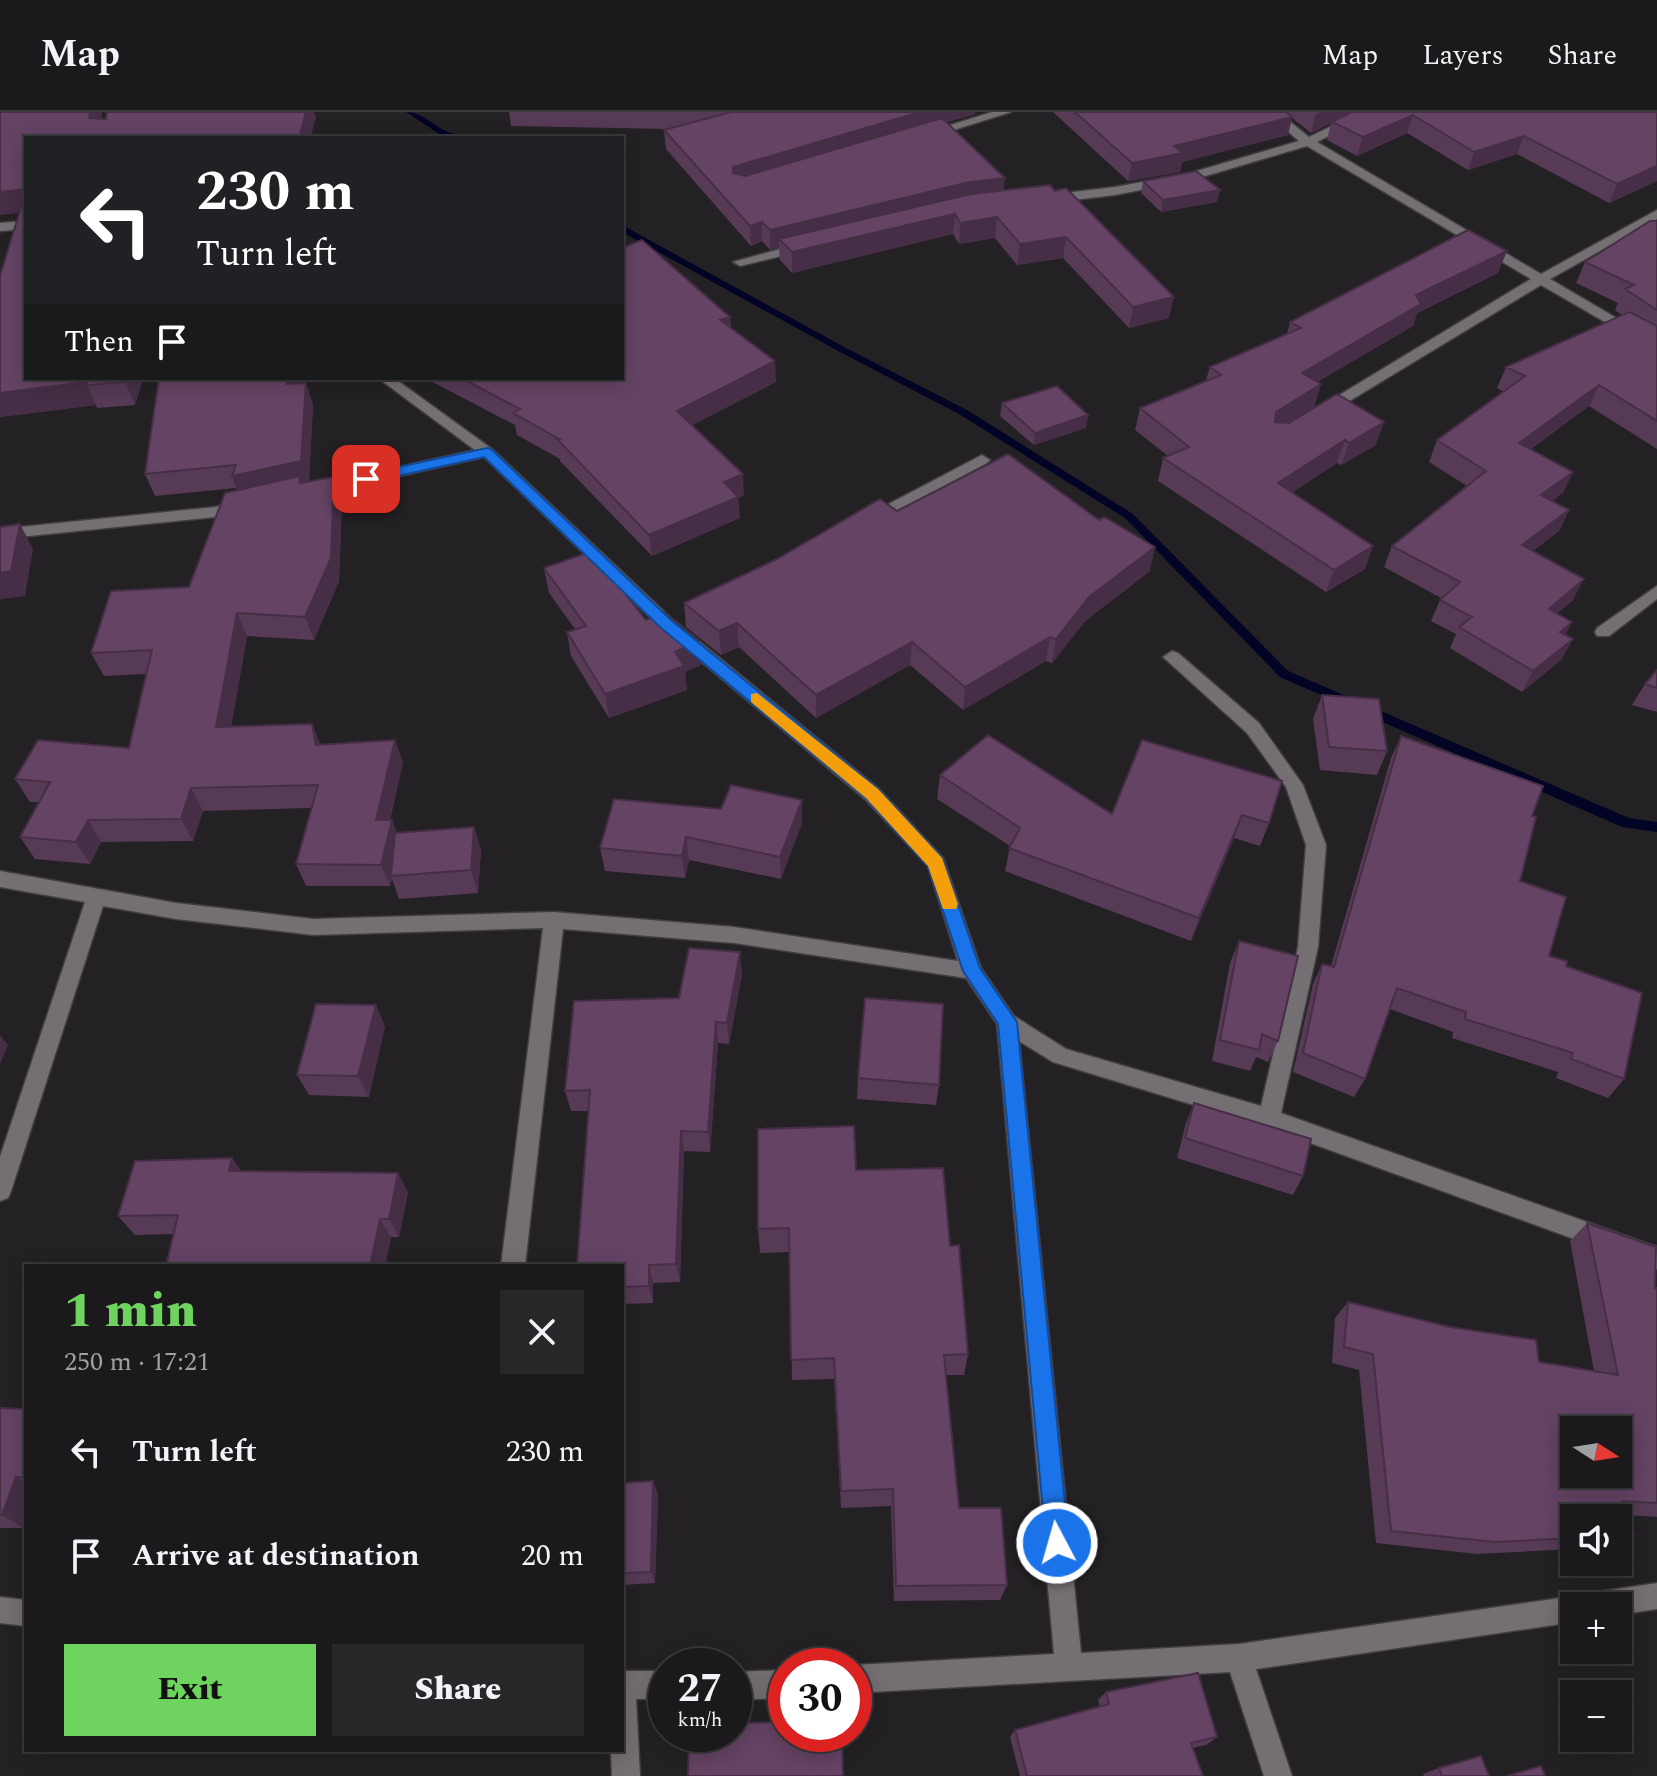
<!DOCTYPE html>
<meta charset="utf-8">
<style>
body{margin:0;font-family:Spectral,serif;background:#282628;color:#f1f3f6;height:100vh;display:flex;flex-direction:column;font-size:30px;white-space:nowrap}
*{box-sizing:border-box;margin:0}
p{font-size:26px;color:#a0a0a3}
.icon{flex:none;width:44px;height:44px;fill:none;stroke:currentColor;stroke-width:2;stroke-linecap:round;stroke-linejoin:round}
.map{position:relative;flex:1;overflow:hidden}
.panel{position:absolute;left:24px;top:1152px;width:600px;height:488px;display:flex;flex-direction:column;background:#1b191b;border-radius:0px;box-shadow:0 4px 20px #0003,0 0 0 2px #39383a}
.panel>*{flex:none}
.banner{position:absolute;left:24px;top:24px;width:600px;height:244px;border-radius:0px;box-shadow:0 4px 20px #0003,0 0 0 2px #39383a;background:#202124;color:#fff;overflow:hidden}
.needle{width:52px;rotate:102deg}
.tools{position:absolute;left:1560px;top:1304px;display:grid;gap:16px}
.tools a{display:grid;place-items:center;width:72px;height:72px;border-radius:0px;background:#1b191b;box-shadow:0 4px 20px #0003,0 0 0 2px #39383a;font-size:40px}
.speed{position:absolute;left:648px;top:1536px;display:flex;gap:16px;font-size:40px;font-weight:700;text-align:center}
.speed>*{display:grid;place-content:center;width:104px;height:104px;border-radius:50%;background:#1b191b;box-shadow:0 4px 20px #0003,0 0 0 2px #39383a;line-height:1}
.speed small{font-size:20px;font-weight:400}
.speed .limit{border:12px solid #d22;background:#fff;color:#111}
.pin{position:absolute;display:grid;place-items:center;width:68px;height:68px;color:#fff;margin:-34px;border-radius:16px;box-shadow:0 4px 12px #0006}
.me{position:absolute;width:88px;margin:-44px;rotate:354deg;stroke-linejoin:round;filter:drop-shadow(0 0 6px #0008)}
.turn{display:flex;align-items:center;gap:28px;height:168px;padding:0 40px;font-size:36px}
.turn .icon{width:104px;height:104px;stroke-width:2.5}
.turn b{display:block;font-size:56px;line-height:68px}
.then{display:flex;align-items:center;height:76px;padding:0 40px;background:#0003;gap:16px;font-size:30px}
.round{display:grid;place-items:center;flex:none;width:84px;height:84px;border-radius:0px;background:#282628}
.head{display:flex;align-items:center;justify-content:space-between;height:136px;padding:0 40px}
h1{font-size:48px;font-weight:800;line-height:60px;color:#6fd35f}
.button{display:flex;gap:16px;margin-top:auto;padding:16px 40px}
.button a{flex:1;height:92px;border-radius:0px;background:#6fd35f;color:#111;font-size:32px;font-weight:800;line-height:92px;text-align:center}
.button a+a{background:#282628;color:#f1f3f6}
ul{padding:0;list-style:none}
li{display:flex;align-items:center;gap:24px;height:104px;padding:0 40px}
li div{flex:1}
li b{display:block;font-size:30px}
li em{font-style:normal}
header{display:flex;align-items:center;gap:48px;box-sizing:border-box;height:112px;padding:0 40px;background:#1b191b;border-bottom:2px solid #39383a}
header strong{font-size:38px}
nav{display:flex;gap:44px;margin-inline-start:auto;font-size:28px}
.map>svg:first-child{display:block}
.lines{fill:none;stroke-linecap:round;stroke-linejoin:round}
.stream{fill:#010424;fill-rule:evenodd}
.minor-casing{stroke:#413e41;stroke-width:3}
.minor{fill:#736f73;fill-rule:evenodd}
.wall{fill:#563a56}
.shaded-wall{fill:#462f46}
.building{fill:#644364;stroke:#462f46;stroke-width:2;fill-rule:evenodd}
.route{fill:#1a73e8;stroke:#114b97;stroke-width:2}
.slow{fill:#f59e0b}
</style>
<header>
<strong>Map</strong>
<nav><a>Map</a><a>Layers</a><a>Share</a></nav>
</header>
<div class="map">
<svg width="1657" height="1664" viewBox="0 0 1657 1664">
<rect width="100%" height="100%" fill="#242124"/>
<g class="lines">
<!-- stream -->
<path class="stream" d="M406,0C424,0 433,15 449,20C459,24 472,21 482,26L444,25Z
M622,113L846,236L967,298L1133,402L1288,559L1629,706L1657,710V720L1622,715L1280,565L1125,406L959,302L840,240L622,120Z"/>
<defs>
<path id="minor" d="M992,0H1011L928,26L922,22Z
M1265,0H1278L1309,25L1361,0H1376L1317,30L1541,162L1657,98V107L1550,167L1657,230V240L1541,173L1328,302H1318V296L1531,167L1307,34L1192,68L1115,83L1048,91L1042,87L1048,83L1115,75L1190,61L1299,29Z
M26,109V117L0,119V111Z
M805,130L810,131V137L740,154L733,150Z
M378,266H394L492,337L672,507L879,677L943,746L981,856L1014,904L1066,937L1261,994L1298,835L1306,733L1286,675L1247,621L1163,545L1172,539L1178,541L1259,611L1303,673L1326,733L1318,835L1281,1001L1657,1135V1157L1269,1016L1053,950L1019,929L1081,1541L1239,1532L1574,1484L1581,1487L1591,1481L1657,1471V1497L1618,1503V1494H1574V1510L1256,1557L1292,1664H1264L1230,1560L854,1581V1553L1054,1542L997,912L966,866L734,831L563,817L525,1154H501L543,816L313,823L176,807L103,794L11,1079L8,1086L0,1089V1045L85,790L0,775V759L176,791L313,807L554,800L734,815L958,849L928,754L865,687L660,515L484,345L311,384L306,382V376L475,338Z
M982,343L990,348L987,351L874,411L868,412L860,407Z
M244,388L250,390V396L215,405L0,427V417L215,395Z
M1657,474V487L1609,524H1597L1595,520L1597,516Z
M0,1485L26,1488V1514L0,1511Z
M786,1558V1586L734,1588V1560Z
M622,1559H666V1587H636L640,1664H612L611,1638H622Z"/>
</defs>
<!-- minor casing -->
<use href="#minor" class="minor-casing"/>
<!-- minor -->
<use href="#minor" class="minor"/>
</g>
<!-- wall -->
<path class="wall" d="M0,0H102L101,6L316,5L310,26H26V266H143L135,293L97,296L96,293L0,305V164L19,101Z
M509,0H975V2L947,10L1004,79L1050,73L1169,206L1129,216L1063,146L1017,153L995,126L959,132L953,122L792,161L780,148L779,136L770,138L762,129L751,134L666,37L664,18L669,17L511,14Z
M1053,0H1657V69L1609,91L1517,42L1468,58L1407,21L1357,44L1327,28L1331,11L1311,21L1292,6L1288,23L1182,50L1180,60L1128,69Z
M1143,69L1217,90L1161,100L1141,81Z
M1657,109V337L1589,294L1531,337L1573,360L1563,381L1552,389L1569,398L1559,419L1533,439L1573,488L1557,501L1565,523L1573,527L1561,548L1522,580L1450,536L1456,522L1431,509L1441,486L1384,455L1392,434L1467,374L1429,350L1437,328L1504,280L1497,276L1506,255L1622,203L1615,198L1618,191L1576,171L1585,150Z
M1498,161L1417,201L1413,214L1317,270L1321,272L1314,295L1376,333L1341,353L1337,351L1292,380L1365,457L1326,480L1158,369L1163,346L1168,344L1135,318L1140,296L1206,268L1210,255L1287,222L1290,210Z
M730,205L731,217L776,270L692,313L744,383L738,386L740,406L652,444L560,349V347L517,323L515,313L425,266H622Z
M306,271L313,293L309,369L342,388L339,469L314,528L247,524L231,614L403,650L390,708L397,721L474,715L481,738L478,781L399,787L392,767L390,774H306L296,752L312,696L203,699L193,729L101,730L90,752L35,747L20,725L39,690H30L15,667L129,636L146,562L104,564L91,541L189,475L237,378L236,376L155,384L145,362L294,272Z
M1002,291L1088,303L1086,316L1034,333L1000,304Z
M897,399L1150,459L1085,509L1052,551L1046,549L963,598L910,553L816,606L739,535L721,543L686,515L684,491Z
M544,456L646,508L698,529L701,553L685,560L687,578L609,606L571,544L567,520L575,517L549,481Z
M1657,558V600L1632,593L1645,572Z
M1322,583L1387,639L1377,663L1320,658L1313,607Z
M1401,624L1532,704L1520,769L1549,844L1566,854L1624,967L1608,986L1556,966L1558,960L1452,926L1453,920L1390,897L1365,967L1354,985L1293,960L1313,872L1322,852L1331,854L1391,646Z
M1142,628L1269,711L1260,734L1234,726L1191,829L1005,759L1010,734L937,687L940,663L1112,702Z
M802,711L781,767L689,748L685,766L605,759L600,736Z
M1239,829L1278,929L1268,950L1256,945L1250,959L1212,949L1230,851Z
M742,862L729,932L718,931L710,1040L684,1039L680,1170L653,1171V1191L622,1192V1154L589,999H571L565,979L679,886Z
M385,914L369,985L309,983L297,963Z
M858,966L939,973L936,993L857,987Z
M1194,991L1303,1064L1293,1083L1177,1046L1186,1011Z
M232,1046L241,1059L408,1080L399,1125H391L385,1154H166L173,1122L135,1123L118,1104Z
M856,1058L950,1134L968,1242L964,1263H946L959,1396L1007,1473L1000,1488L894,1489L891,1394L841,1396L834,1267L792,1268L790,1140L760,1141L758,1117Z
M1587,1111L1655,1176H1657V1405L1627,1403L1634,1423L1618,1432V1406H1574V1437L1477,1442L1376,1431L1359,1258L1332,1251L1335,1206L1348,1190L1539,1250L1594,1259L1570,1129Z
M0,1296L26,1297V1411L24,1416H0Z
M653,1369L658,1383L655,1471L622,1473V1371Z
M1106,1580L1217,1625L1206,1633L1192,1636L1203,1664H1020L1010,1625L1015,1618L1100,1595L1098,1588Z
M1439,1656L1489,1664H1424L1423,1662Z"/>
<!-- shaded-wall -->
<path class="shaded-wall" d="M90,0H102L98,26L89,6Z
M306,0H314L316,5L310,26H299Z
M920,0H975V2L734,74L733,55Z
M1321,0H1354L1311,21L1316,2Z
M1413,3L1407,21L1357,44L1363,25Z
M1292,5L1288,23L1182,50L1180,60L1128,69L1132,51L1174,34Z
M1524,24L1517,42L1468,58L1474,40Z
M1657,54V69L1609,91L1617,72Z
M1005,66L1003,85L779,127V136L770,138V118L970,70Z
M26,77V100L0,103V80Z
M1220,78L1217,90L1161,100L1163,88Z
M955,102L953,122L792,161V140Z
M997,105L995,126L959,132L960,111Z
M762,110V129L751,134L750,114Z
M1066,125L1063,146L1017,153L1020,132Z
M1507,139L1498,161L1417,201L1413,214L1295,283L1302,261L1416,183Z
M1174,185L1169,206L1129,216L1133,195Z
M730,205L732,226L720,208Z
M775,249L776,270L679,320L677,299Z
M127,266H143L135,293L125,270Z
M287,266H294L295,295L287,272Z
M87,270V273L96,293L0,305V281Z
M306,271L313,293L309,371L240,386L232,364Z
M1321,272L1314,295L1269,322L1276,300Z
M1599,273L1589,294L1510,352L1519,331Z
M1088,303L1086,316L1034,333L1035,321Z
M1384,310L1376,333L1341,353L1349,331Z
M1345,328L1337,351L1272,394L1278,371Z
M1573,360L1563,381L1531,404L1541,383Z
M743,362L744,383L738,386L740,406L652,444L649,423L724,370Z
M334,365L342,388L339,469L314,528L305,505Z
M1569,398L1559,419L1512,454L1522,433Z
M20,412L33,437L25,484L1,487L0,489V461Z
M1373,434L1365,457L1326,480L1334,458Z
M1155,435L1150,459L1085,509L1052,551L1056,527L1089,485Z
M1584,467L1573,488L1538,518L1549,497Z
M237,501L247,524L227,638L216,615Z
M1572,510L1561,531L1560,520Z
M737,511L739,535L721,543L719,519Z
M1050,525L1046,549L963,598L965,575Z
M1573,527L1561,548L1522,580L1533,559Z
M698,529L701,553L685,560L687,578L609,606L605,582L675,540Z
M912,530L910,553L816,606V583Z
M312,612L321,634L316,633Z
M395,628L403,650L384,730L376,708Z
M191,676L203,699L193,729L181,707Z
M802,688V711L781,767L780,745Z
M1242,703L1234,726L1191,829L1199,806Z
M88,708L101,730L90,752L76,730Z
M392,708L400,730L391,764L392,767L390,774L381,753Z
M474,715L481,738L478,781L471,758Z
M686,725L689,748L685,766L682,744Z
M740,840L742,862L729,932L727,911Z
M376,893L385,914L369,985L358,964Z
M716,910L718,931L710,1040L708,1020Z
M0,923L8,933L0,952Z
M681,1019L684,1039L680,1170L676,1152Z
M232,1046L246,1066L229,1059Z
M398,1061L408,1080L399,1125L389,1107Z
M380,1107L391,1125L385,1154H370Z
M649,1153L653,1171V1191L649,1174Z
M16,1365L26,1371V1411L24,1416L2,1403Z
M653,1369L658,1383L655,1471L651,1460Z"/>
<!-- building -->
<path class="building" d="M0,0H90L89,6L106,7L107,0H306L299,26H26V77L0,80Z
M731,0H920L733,55V61L745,64L942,6L1005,66L970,70L770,118L762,110L750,114L664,18Z
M1075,0H1286L1292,5L1174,34L1183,41L1132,51Z
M1352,0H1657V54L1617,72L1524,24L1474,40L1413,3L1363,25L1332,10Z
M1196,59L1220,78L1163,88L1143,69Z
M1050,73L1055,79L1066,76L1174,185L1133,195L1066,125L1020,132L997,105L960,111L955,102L792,140L779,127L971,82Z
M26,79V266H127L125,270L87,273V270L0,281V164Z
M1650,109H1657V198L1625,177L1634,173L1585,150Z
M1468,118L1507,139L1416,183L1421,192L1302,261L1321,272L1276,300L1275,310L1289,311L1337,282L1384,310L1349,331L1345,328L1278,371L1373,434L1334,458L1163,346L1189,335L1140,296L1221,263L1210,255L1301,216L1290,210Z
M642,128L730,205L720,208L775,249L677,299L743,362L724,370L738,385L649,423L557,327H559L513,301L520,297L461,266H622V136Z
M1629,200L1657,214V309L1599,273L1519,331L1573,360L1541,383L1569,398L1522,433L1584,467L1549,497L1572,510L1560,520L1573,527L1533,559L1459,515L1472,505L1440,488L1460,470L1392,434L1486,359L1437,328L1525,264L1506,255Z
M159,266H287V272L306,271L301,349L232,364L236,353L145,362Z
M1057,274L1088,303L1035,321L1002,291Z
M1008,342L1099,408L1104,405L1155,435L1089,485L1056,527L1050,525L965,575L912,530L816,583L737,511L719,519L684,491L777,447L880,387L897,399Z
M300,364V371L334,365L331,446L305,505L237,501L216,615L312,612L316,633L395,628L376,708H392L381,753L296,752L318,673L191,676L181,707L88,708L76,730L20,725L50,670L15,667L38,628L129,636L152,538L91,541L111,479L189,475L225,381Z
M20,412L11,459L0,461V415Z
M592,439L646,508L664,500L698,529L675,540L684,554L605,582L567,520L586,514L544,456Z
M1657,558V576L1645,572Z
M1322,583L1379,587L1387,639L1329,635Z
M988,623L1112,702L1142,628L1282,669L1269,711L1242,703L1199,806L1009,736L1020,716L940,663Z
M1401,624L1543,674L1532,704L1536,705L1520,769L1566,785L1549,844L1567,849L1566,854L1642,881L1624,967L1571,947L1573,941L1465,907L1466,900L1397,876L1365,967L1303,941L1322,852L1334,855Z
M731,673L802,688L780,745L686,725L682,744L600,736L614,687L721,697Z
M474,715L471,758L391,764L395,721Z
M1239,829L1298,844L1278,929L1262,922L1259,938L1220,928Z
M689,836L740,840L727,911L716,910L708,1020L681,1019L676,1152L649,1153V1174L622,1175V1154H577L590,978L565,979L574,889L679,886Z
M865,886L943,892L939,973L858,966Z
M316,892L376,893L358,964L297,963Z
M1194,991L1311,1027L1303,1064L1185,1026Z
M854,1014L856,1058L943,1056L950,1134L959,1133L968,1242L944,1243L959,1396H1001L1007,1473L896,1474L893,1377L841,1379L834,1246L791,1248L789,1116L758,1117V1017Z
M232,1046L229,1059L398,1061L389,1107H380L370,1154H166L178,1103L118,1104L135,1049Z
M1587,1111L1656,1135L1655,1176H1657V1391L1622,1389L1634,1423L1618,1424V1406H1574V1426L1495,1430L1391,1419L1373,1242L1344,1235L1348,1190L1450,1215L1536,1228L1539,1250L1618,1263ZM1574,1318H1618V1362H1574Z
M0,1296L26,1297V1365H16L2,1403H0Z
M653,1369L651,1460L622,1461V1371Z
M1198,1561L1217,1625L1191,1631L1203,1664H1027L1015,1618L1109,1592L1106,1580Z
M786,1610V1622H842L843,1664H688L689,1622H734V1611Z
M1481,1644L1489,1664H1442L1439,1656Z
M1541,1654L1545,1664H1507Z"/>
<!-- route -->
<path class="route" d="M487,336L491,337L671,508L878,677L942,746L980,856L1017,910L1069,1431L1066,1440L1057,1443L1049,1440L1046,1431L998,912L963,859L928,754L866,686L660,515L484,345L366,371L359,367L366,362Z"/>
<!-- slow -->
<path class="slow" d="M757,581L878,677L942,746L958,792L956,797H943L928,754L866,686L751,590V582Z"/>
</svg>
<div class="tools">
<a><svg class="needle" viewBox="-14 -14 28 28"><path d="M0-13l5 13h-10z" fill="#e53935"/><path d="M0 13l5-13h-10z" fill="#a0a0a3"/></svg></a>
<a><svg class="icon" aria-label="sound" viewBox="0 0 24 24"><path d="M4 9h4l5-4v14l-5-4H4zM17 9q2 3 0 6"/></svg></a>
<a>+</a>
<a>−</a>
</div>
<div class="speed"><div>27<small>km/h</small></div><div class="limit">30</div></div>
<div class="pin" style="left:366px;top:367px;background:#d93025"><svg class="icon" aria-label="arrive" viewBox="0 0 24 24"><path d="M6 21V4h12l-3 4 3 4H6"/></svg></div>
<svg class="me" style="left:1057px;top:1431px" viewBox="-20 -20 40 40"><circle r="17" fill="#1a73e8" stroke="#fff" stroke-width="3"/><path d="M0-11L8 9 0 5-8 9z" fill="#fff"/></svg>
<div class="banner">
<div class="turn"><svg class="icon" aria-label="left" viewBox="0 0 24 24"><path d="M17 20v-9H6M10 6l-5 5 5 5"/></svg><div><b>230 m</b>Turn left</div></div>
<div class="then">Then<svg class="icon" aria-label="arrive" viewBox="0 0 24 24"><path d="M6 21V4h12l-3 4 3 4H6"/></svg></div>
</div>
<section class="panel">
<div class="head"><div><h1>1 min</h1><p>250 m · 17:21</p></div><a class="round"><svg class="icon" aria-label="close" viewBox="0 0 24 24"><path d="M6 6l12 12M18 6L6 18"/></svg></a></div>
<ul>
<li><svg class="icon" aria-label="left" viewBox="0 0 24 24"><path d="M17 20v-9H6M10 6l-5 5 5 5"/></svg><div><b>Turn left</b></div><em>230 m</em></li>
<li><svg class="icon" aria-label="arrive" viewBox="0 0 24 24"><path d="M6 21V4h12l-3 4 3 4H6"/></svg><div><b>Arrive at destination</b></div><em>20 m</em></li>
</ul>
<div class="button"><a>Exit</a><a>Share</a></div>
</section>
</div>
